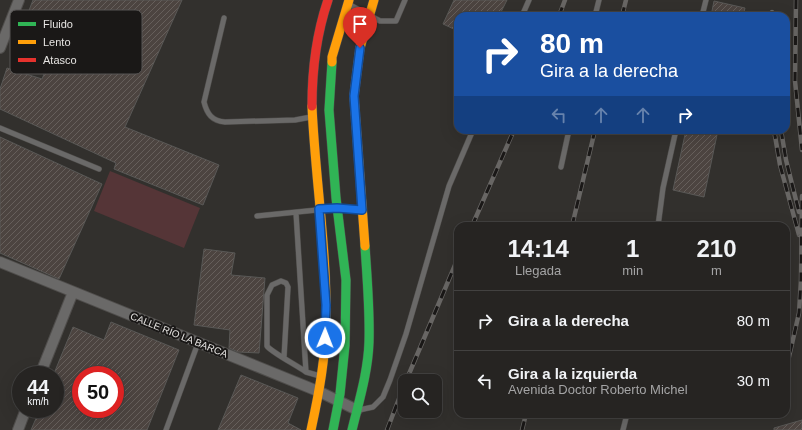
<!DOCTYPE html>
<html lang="es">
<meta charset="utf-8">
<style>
body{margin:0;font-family:Helvetica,sans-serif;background:#32302f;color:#f1f3f6;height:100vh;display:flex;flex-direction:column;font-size:15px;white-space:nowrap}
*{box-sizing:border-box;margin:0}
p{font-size:13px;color:#a4a4a5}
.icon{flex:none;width:22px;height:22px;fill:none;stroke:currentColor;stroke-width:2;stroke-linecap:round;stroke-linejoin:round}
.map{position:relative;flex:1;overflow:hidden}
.side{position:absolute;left:454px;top:222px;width:336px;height:196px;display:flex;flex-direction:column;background:#262422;border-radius:12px;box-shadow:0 4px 16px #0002,0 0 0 1px #424140}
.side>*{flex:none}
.guide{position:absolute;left:454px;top:12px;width:336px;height:122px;border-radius:12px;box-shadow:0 4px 16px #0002,0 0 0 1px #424140;background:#1a4fa0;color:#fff;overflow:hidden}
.controls{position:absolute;left:398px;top:374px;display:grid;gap:8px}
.controls a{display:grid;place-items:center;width:44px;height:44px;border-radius:8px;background:#262422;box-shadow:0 4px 16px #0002,0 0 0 1px #424140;font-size:20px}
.speed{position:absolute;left:12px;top:366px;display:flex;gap:8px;font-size:20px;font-weight:700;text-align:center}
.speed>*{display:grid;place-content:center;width:52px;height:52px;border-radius:50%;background:#262422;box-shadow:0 4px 16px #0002,0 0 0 1px #424140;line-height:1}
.speed small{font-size:10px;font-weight:400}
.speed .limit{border:6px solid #d22;background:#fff;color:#111}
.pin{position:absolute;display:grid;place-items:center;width:34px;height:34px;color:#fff;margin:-41px -17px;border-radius:50% 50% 50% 0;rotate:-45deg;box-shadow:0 0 4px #0007}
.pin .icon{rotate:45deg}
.me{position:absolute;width:44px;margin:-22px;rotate:1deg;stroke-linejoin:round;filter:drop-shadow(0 0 3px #0008)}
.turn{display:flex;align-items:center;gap:14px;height:84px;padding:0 20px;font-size:18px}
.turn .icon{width:52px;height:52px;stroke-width:2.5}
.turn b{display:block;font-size:28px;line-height:34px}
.lanes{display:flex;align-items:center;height:38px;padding:0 20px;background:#0003;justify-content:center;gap:20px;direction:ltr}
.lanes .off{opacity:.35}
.eta{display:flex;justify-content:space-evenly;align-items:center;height:68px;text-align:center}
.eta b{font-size:24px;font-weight:600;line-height:28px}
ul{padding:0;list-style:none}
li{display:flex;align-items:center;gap:12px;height:60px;padding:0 20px;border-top:1px solid #424140}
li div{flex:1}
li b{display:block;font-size:15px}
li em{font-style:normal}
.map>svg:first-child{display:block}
.green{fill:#553537}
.building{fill:url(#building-hatch);stroke:#595856;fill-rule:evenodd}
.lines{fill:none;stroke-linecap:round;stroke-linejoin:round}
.lane-casing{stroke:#4f4d4b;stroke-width:6}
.street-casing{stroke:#4f4d4b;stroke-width:12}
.fast-casing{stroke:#4f4d4b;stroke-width:10}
.slow-casing{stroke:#4f4d4b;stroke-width:10}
.jam-casing{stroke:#4f4d4b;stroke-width:10}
.lane{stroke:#6a6968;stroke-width:5}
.street{stroke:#6a6968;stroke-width:10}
.fast{stroke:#30b455;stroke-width:9}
.slow{stroke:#ff9f0a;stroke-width:9}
.jam{stroke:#e5322d;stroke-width:9}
.rail-casing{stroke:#686664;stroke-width:4.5}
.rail{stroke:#1a1817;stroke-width:3;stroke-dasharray:9;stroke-linecap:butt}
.route-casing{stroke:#114b97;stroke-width:10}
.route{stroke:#1a73e8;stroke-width:7}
.labels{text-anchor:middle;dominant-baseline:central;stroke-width:4;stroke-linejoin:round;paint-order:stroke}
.street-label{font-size:10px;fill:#e6e4e2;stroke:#1a1817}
.key{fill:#1a1817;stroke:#575554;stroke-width:1}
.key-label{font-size:11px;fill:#e6e4e2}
</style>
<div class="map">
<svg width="802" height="430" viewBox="0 0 802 430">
<defs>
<pattern id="building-hatch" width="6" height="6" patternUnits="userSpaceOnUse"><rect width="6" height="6" fill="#4c4440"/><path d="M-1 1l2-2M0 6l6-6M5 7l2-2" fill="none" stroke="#665f5b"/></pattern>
</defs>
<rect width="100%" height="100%" fill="#32302d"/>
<!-- green -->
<path class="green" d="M110,171L200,208L184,248L94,211Z"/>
<!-- building -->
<path class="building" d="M33,0H182L125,127L219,165L203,205L114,169L116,163L0,109V89L7,68L42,79L55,47L20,34Z
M454,0H507L499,16H458V31L443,24Z
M714,1L745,8L743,16H711Z
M686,130H718L704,197L673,190Z
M0,137L102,184L59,279L0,253Z
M204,249L235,253L231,275L265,278L259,353L238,352L229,348L230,330L194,325Z
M111,322L179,350L147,430H31L40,409H55V371L73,327L104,340ZM81,375H115V409H81Z
M241,375L298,398L288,423L301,430H218Z
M802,420V430H774V428Z"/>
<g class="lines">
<defs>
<path id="lane" d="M350,5L380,21H396L405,0
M522,16L529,0
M595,16L599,0
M702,16L706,0
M224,18L204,102C207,114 212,121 225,122L295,120L311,117
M0,128L99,169
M561,167L569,130
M296,213L306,372L320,376
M257,216L337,208L362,210
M658,226L663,188L676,130
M284,357L288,287L286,283L281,281L272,285L267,295V346C271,352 298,366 306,372
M359,410L373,407L383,397L390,380L406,334L449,186L473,130
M166,430L198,343
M623,430L627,414"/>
<path id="street" d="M0,48L19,0
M0,262L320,392L357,410
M40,375L73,292
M18,430L26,409"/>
<path id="fast" d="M332,62L329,110L336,198L346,280L345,345L340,394L333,430
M352,430C359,401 368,372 369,342C370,310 367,278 365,246"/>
<path id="slow" d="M332,62V57L349,0
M365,246L354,96L360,48L374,0
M311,430C319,393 326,356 326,319C327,248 315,177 312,106"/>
<path id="jam" d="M312,106C312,70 316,35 328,0"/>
</defs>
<!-- lane casing -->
<use href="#lane" class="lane-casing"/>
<!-- street casing -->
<use href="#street" class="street-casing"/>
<!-- fast casing -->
<use href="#fast" class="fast-casing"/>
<!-- slow casing -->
<use href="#slow" class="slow-casing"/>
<!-- jam casing -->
<use href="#jam" class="jam-casing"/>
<!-- lane -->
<use href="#lane" class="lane"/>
<!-- street -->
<use href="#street" class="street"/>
<!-- fast -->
<use href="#fast" class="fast"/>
<!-- slow -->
<use href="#slow" class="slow"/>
<!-- jam -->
<use href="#jam" class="jam"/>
<defs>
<path id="rail" d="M796,0L795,81L802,150
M772,12V16
M559,16L565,0
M622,16L626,0
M774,130L780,165L799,235
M781,130L786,160L799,212
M472,226L514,130
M572,226L595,130
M786,370L799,313L801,280L802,196
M406,381L458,258
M387,430L405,383
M522,430L526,414"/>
</defs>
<!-- rail casing -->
<use href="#rail" class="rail-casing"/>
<!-- rail -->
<use href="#rail" class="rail"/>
</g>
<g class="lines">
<defs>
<path id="route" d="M325,338L326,305L319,209L337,208L362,210L354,96L360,48"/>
</defs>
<!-- route casing -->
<use href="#route" class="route-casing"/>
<!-- route -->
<use href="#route" class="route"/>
</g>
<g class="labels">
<!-- street labels -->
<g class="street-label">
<text transform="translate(179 335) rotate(22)">CALLE RÍO LA BARCA</text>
</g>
</g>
<!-- legend -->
<rect x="10" y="10" width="132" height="64" rx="6" class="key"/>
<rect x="18" y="22" width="18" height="4" fill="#30b455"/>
<rect x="18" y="40" width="18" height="4" fill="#ff9f0a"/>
<rect x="18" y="58" width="18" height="4" fill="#e5322d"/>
<g class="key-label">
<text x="43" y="28">Fluido</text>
<text x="43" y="46">Lento</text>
<text x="43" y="64">Atasco</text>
</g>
</svg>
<div class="controls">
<a><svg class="icon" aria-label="search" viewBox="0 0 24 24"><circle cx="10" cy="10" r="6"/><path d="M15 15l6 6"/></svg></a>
</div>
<div class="speed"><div>44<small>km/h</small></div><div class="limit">50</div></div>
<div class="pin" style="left:360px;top:48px;background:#d93025"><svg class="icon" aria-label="arrive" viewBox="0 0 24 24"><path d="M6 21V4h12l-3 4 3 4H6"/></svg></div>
<svg class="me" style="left:325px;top:338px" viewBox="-20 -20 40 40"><circle r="17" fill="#1a73e8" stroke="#fff" stroke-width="3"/><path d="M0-11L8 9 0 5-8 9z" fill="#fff"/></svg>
<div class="guide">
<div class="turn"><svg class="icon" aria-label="right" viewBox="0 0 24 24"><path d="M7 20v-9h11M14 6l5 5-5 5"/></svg><div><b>80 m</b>Gira a la derecha</div></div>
<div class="lanes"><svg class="icon off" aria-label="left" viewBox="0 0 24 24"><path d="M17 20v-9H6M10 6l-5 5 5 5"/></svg><svg class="icon off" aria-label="ahead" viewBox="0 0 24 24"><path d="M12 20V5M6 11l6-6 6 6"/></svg><svg class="icon off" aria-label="ahead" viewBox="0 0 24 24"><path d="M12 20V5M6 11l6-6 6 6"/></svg><svg class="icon" aria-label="right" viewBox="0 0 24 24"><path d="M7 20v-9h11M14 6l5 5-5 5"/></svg></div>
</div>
<section class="side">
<div class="eta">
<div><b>14:14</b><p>Llegada</p></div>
<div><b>1</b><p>min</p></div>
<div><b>210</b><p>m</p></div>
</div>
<ul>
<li><svg class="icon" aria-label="right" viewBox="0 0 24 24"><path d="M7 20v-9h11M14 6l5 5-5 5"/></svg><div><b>Gira a la derecha</b></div><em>80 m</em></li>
<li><svg class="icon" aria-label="left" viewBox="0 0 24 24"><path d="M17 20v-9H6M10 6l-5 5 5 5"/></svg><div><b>Gira a la izquierda</b><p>Avenida Doctor Roberto Michel</p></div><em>30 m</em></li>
</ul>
</section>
</div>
